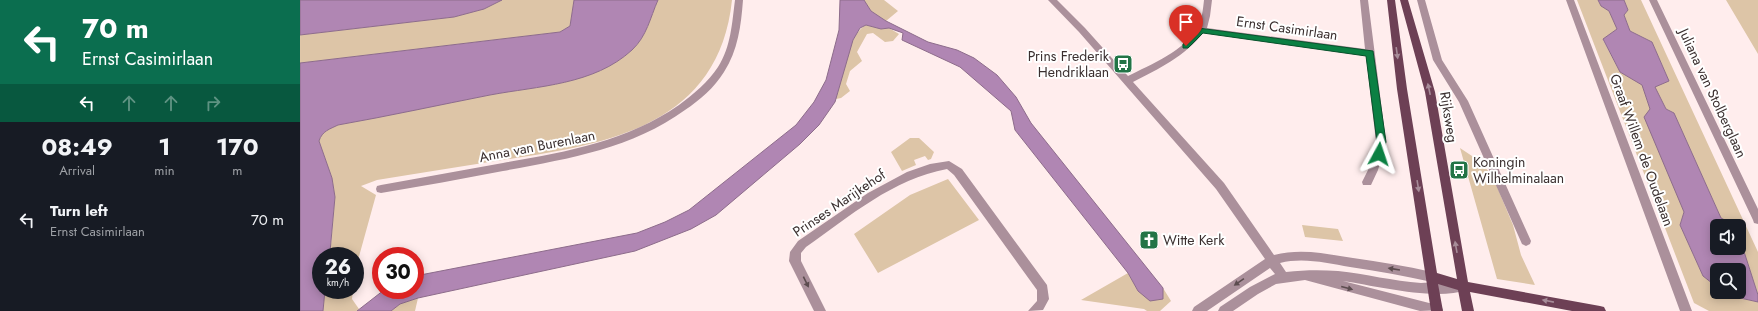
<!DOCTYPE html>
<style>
body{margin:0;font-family:Jost,sans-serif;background:#20242c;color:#f1f3f6;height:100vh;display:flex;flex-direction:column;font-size:15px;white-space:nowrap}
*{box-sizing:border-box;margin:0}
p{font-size:13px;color:#9ea1a6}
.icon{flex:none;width:22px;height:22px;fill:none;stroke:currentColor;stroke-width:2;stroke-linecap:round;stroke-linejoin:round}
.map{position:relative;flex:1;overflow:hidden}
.side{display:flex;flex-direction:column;background:#171b24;width:300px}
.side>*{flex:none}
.hud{background:#0b6e4f;color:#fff;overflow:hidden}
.tools{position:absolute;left:1410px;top:219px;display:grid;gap:8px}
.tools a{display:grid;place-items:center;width:36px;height:36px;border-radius:6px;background:#171b24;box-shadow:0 2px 10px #0003;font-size:20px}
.speed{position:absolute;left:12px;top:247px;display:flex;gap:8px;font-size:20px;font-weight:700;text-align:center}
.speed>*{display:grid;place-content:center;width:52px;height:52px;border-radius:50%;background:#171b24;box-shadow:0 2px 10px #0003;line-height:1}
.speed small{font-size:10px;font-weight:400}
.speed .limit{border:6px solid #d22;background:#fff;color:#111}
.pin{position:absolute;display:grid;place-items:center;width:34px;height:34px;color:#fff;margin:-41px -17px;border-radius:50% 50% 50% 0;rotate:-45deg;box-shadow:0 0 4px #0007}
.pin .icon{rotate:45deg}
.me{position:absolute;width:44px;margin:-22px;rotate:5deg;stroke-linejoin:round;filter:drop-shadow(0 0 3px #0008)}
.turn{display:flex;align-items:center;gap:14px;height:84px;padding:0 16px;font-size:18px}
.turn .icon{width:52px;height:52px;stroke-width:2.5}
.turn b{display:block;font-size:28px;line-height:34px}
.lanes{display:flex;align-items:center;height:38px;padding:0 16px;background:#0003;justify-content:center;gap:20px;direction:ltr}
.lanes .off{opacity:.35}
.eta{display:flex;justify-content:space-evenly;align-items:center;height:68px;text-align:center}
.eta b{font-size:24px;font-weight:700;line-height:28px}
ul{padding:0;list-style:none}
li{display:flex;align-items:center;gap:12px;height:60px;padding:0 16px}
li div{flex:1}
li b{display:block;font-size:15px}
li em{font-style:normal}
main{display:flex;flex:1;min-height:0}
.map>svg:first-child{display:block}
.green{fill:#ddc5a7}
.water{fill:#b086b3;stroke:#8d6c8b}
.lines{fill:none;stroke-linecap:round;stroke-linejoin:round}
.minor{fill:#ab909b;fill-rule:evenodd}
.major{fill:#6d4055;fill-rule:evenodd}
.oneway{fill:#a78c99}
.oneway2{fill:#5c4c4f}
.route{fill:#0b8043;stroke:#07532c}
.labels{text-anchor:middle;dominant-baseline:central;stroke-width:4;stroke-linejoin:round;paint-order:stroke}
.street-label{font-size:14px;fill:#3a2f2f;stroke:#fff}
.poi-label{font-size:14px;fill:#3a2f2f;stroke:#fff;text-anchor:start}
</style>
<main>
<section class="side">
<div class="hud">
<div class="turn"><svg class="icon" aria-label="left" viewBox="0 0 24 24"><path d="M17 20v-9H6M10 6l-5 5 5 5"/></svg><div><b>70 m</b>Ernst Casimirlaan</div></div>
<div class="lanes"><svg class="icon" aria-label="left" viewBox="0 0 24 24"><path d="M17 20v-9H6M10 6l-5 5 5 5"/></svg><svg class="icon off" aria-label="ahead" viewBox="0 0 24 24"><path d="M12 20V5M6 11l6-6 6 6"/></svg><svg class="icon off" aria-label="ahead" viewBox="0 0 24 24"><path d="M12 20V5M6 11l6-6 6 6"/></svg><svg class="icon off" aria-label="right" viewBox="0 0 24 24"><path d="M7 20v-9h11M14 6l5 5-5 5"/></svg></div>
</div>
<div class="eta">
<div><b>08:49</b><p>Arrival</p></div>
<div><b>1</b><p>min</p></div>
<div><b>170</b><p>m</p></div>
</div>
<ul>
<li><svg class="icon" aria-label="left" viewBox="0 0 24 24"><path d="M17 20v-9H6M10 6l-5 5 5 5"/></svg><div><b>Turn left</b><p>Ernst Casimirlaan</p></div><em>70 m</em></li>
</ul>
</section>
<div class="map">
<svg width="1458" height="311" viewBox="0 0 1458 311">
<rect width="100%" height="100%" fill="#ffeded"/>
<!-- green -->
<path class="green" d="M202,0H274L270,26L260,32L0,63V35L154,17L184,9Z
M358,0H432C419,126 306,145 202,160C160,167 118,173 77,180L61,186L76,195L55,271V256H30L35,197L32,178L19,141C22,131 30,129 38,125C89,116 139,105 190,95C238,86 294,85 332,50C347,36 350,18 358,0Z
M564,0H584L598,11L586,21L571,11Z
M1277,0H1298L1301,6L1309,11L1317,29L1303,40L1320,72L1342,84L1384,212L1380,225L1403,276L1417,287V292H1423L1427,295L1458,302V311H1409L1394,303Z
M1324,0H1341L1458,252V295L1439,236V226L1421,218L1374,113L1366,109L1354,86L1369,81L1352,42L1330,31L1324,15L1328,10Z
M1426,0H1458V54Z
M566,25L581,29L589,28L599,34L593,41L585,42L573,33L567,34L557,52L562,61L550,71L546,84L550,91L541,98L536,99C541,80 548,34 566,25Z
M610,138H619L634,152L631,159L628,160L625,156L614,160L616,165L602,171L591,152Z
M1160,148L1178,160L1192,175L1213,225L1221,255L1235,285L1197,279Z
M648,179L679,220L578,273L554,234L610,195Z
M1002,225L1038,229L1043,241L1005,237Z
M828,273L838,291L863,299V288L871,301L860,311H847L844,309L781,300Z
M25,290H53L52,299L59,309L57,311H23Z
M118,298L115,311H91L100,304Z"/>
<!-- water -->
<path class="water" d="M0,0H202L184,9L154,17L0,35Z
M274,0H358C350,18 347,36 332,50C294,85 238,86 190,95C139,105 89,116 38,125C30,129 22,131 19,141L32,178L35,197L30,252V256H21V290H25L23,311H0V63L260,32L270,26Z
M540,0H564L571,11L586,21L628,42L657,50L674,58L697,75L716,97L731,123L863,288V299L850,301L838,291L828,273L715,130L711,111L660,67L602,40L603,33L589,28L581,29L566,25L560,28L553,40L535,102L519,125L500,144L416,215L391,229L335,251L118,298L100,304L91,311H57L84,290H115V276L337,233L365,222L389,210L496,125L514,102L526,80L539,30Z
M1298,0H1324L1328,10L1324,15L1330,31L1352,42L1369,81L1355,87L1366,109L1374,113L1421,218L1436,226H1417V248H1439V236L1458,295V302L1427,295L1423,292H1439V270H1417V287L1403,276L1380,225L1384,212L1344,117L1350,109L1342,85L1320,72L1303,39L1317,29L1309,11L1301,6Z"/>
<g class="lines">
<!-- minor -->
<path class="minor" d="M435,0H443C441,26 438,50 424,72C414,88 400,100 385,110C331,149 267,159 203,171C162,179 122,186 81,193L77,192L76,189L77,186L81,185C122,178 162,170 203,163C265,152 326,142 379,105C394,94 408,82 418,67C431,47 432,23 435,0Z
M748,0H757L785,28L828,76C850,65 886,50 898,27C902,19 903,9 904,0H912L910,16L907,28L1065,49L1060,0H1068L1086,142L1078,170L1071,185H1063L1062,182L1068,170L1076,142L1066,56L903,33C885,56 859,69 833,82L924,183L974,255C1002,248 1026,254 1053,258C1080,262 1106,266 1132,272L1136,274L1138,277L1136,280L1132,282C1105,276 1078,271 1050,267C1027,263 1003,257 980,263L986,272C1004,270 1021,270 1038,271C1066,274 1093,281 1121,283C1132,283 1159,280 1167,282L1169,286L1167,290C1135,301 1077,286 1043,281L1137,305L1141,306L1143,310L1120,311L1005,280L976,284L958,294L933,311H918L920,307L950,287L975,274L970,268L907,311H892L894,307L965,259L916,189L779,32Z
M1117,0H1125L1142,60L1168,101L1231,241L1230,244L1226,246L1222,244L1159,102L1133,60Z
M1266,0H1274L1392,311H1380Z
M1349,0H1357L1458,209V224L1454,223L1453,220Z
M649,161L662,169L747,285L749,299L743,310L728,311L737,301V290L654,175L647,169C593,179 550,216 506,247L501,253V261L526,311H514L489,261L490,252L498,241L568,193L607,172L630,164Z"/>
<!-- major -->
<path class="major" d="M1087,0H1095L1107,89L1137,273L1157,279L1125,92L1100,0H1108L1135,92L1168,282L1300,306L1304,307L1306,311H1272L1170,292L1174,311H1162L1158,290L1138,284L1143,311H1131L1097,89Z"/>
</g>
<!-- one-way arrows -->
<defs><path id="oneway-solid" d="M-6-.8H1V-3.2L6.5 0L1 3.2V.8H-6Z"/></defs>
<g class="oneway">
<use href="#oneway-solid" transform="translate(1097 53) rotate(82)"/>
<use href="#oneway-solid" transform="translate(1129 89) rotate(-102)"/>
<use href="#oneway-solid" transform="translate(1118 186) rotate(81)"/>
<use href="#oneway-solid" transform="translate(1156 247) rotate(-100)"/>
<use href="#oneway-solid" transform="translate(1248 301) rotate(-169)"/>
</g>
<g class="oneway2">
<use href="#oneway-solid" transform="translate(1094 269) rotate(-171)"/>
<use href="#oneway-solid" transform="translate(506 282) rotate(64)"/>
<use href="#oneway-solid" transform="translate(939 282) rotate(145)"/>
<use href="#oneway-solid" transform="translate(1047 288) rotate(15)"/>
</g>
<!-- route -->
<path class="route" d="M898,28L1073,51L1086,142L1082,156L1079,158L1074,154L1077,142L1066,56L903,33L888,48H883V44Z"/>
<!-- icons -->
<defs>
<symbol id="bus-square" viewBox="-11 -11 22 22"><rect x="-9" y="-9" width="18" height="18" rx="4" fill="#227446" stroke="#fff"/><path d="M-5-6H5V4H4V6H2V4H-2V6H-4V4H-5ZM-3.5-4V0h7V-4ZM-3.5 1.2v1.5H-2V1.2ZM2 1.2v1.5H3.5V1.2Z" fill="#fff"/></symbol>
<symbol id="church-square" viewBox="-11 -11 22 22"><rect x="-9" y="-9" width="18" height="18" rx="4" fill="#227446" stroke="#fff"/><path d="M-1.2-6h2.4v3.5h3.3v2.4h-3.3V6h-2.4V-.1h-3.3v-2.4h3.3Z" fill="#fff"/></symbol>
</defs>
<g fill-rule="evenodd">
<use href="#bus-square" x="812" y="53" width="22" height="22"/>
<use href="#bus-square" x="1148" y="159" width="22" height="22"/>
<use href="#church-square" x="838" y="229" width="22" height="22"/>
</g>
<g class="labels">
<!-- street labels -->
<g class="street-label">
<text transform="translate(987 28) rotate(8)">Ernst Casimirlaan</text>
<text transform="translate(1413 93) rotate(65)">Juliana van Stolberglaan</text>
<text transform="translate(1149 117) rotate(81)">Rijksweg</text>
<text transform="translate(237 146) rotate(-11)">Anna van Burenlaan</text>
<text transform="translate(1342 150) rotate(70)">Graaf Willem de Oudelaan</text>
<text transform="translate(539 203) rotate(-34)">Prinses Marijkehof</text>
</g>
<!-- poi labels -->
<g class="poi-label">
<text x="809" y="56" text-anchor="end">Prins Frederik<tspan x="809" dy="16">Hendriklaan</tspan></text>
<text x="1173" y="162">Koningin<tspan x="1173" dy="16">Wilhelminalaan</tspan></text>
<text x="863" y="240">Witte Kerk</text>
</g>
</g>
</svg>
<div class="tools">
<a><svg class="icon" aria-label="sound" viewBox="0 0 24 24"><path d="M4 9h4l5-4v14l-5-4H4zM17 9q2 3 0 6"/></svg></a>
<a><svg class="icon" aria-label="search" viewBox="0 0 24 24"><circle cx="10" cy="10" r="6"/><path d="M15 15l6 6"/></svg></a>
</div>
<div class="speed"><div>26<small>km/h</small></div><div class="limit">30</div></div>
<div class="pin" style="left:886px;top:46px;background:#d93025"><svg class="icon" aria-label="arrive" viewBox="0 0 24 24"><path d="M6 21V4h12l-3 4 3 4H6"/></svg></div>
<svg class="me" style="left:1079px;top:154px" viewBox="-20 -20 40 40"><path d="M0-17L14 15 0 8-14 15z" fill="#0b8043" stroke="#fff" stroke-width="4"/></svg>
</div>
</main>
